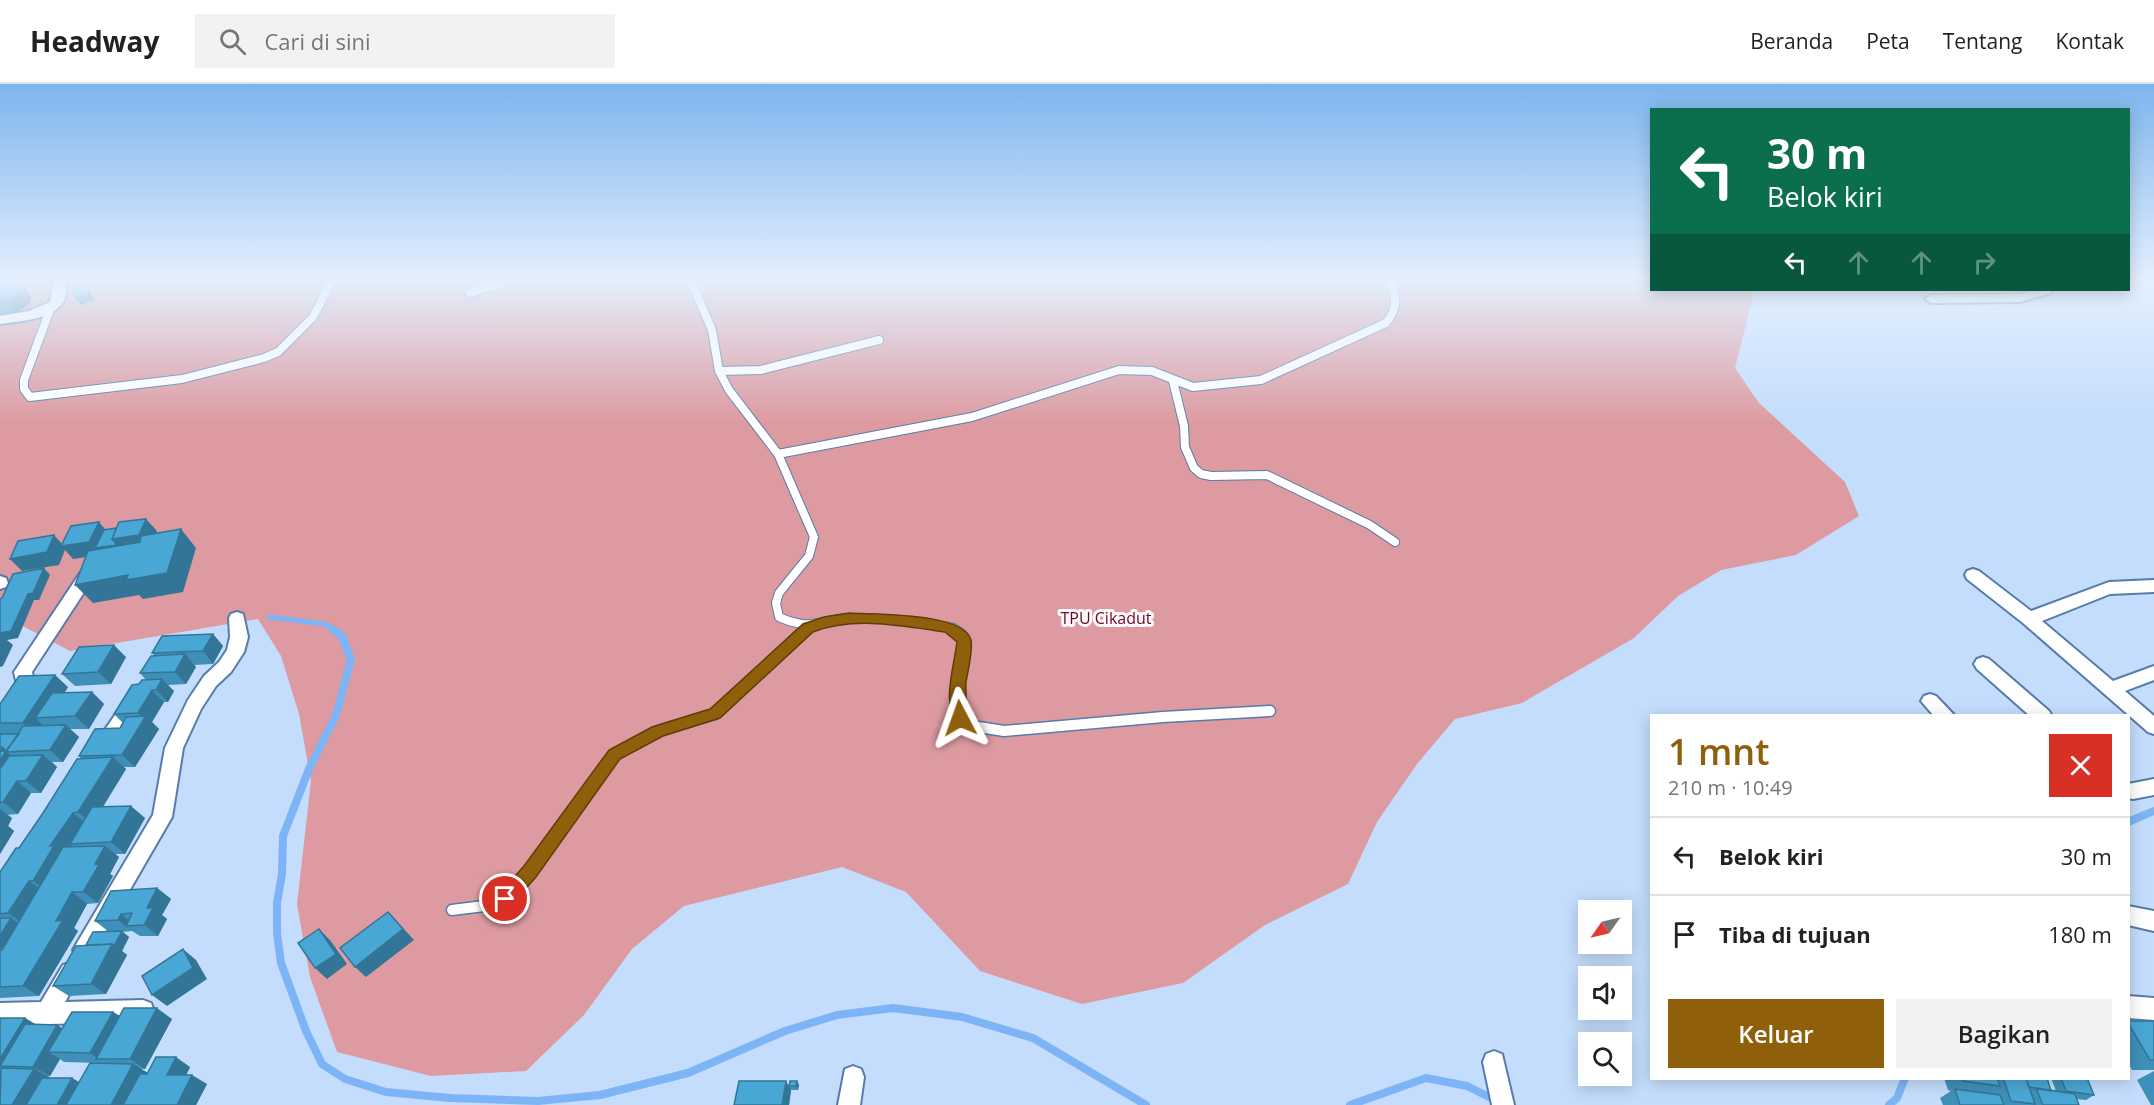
<!DOCTYPE html>
<html lang="id">
<meta charset="utf-8">
<style>
body{margin:0;font-family:"Open Sans",sans-serif;background:#f2f2f2;color:#222;height:100vh;display:flex;flex-direction:column;font-size:22px;white-space:nowrap}
*{box-sizing:border-box;margin:0}
p{font-size:20px;color:#767676}
.icon{flex:none;width:33px;height:33px;fill:none;stroke:currentColor;stroke-width:2;stroke-linecap:round;stroke-linejoin:round}
.map{position:relative;flex:1;overflow:hidden}
.side{position:absolute;left:1650px;top:630px;width:480px;height:366px;display:flex;flex-direction:column;background:#fff;border-radius:0px;box-shadow:0 3px 15px #0003}
.side>*{flex:none}
.guide{position:absolute;left:1650px;top:24px;width:480px;height:183px;border-radius:0px;box-shadow:0 3px 15px #0003;background:#0b6e4f;color:#fff;overflow:hidden}
.needle{width:39px;rotate:236deg}
.controls{position:absolute;left:1578px;top:816px;display:grid;gap:12px}
.controls a{display:grid;place-items:center;width:54px;height:54px;border-radius:0px;background:#fff;box-shadow:0 3px 15px #0003;font-size:30px}
.pin{position:absolute;display:grid;place-items:center;width:51px;height:51px;color:#fff;margin:-26px;border:3px solid #fff;border-radius:50%;box-shadow:0 2px 6px #0007}
.me{position:absolute;width:66px;margin:-33px;rotate:356deg;stroke-linejoin:round;filter:drop-shadow(0 0 4px #0008)}
.turn{display:flex;align-items:center;gap:21px;height:126px;padding:0 18px;font-size:27px}
.turn .icon{width:78px;height:78px;stroke-width:2.5}
.turn b{display:block;font-size:42px;line-height:51px}
.lanes{display:flex;align-items:center;height:57px;padding:0 18px;background:#0003;justify-content:center;gap:30px;direction:ltr}
.lanes .off{opacity:.35}
.round{display:grid;place-items:center;flex:none;width:63px;height:63px;border-radius:0px;background:#f2f2f2}
.overview{display:flex;align-items:center;justify-content:space-between;height:102px;padding:0 18px}
h1{font-size:36px;font-weight:600;line-height:45px;color:#905f0c}
.action{display:flex;gap:12px;margin-top:auto;padding:12px 18px}
.action a{flex:1;height:69px;border-radius:0px;background:#905f0c;color:#fff;font-size:24px;font-weight:600;line-height:69px;text-align:center}
.action a+a{background:#f2f2f2;color:#222}
ul{padding:0;list-style:none}
li{display:flex;align-items:center;gap:18px;height:78px;padding:0 18px;border-top:2px solid #e0e0e0}
li div{flex:1}
li b{display:block;font-size:22px}
li em{font-style:normal}
header{display:flex;align-items:center;gap:36px;box-sizing:border-box;height:84px;padding:0 30px;background:#fff;border-bottom:2px solid #e0e0e0}
header strong{font-size:28px}
nav{display:flex;gap:33px;margin-inline-start:auto;font-size:21px}
.search{width:420px;height:54px;background:#f2f2f2;display:flex;align-items:center;gap:15px;box-sizing:border-box;padding:0 21px;border-radius:0px;color:#767676;font-size:22px}
.map>svg:first-child{display:block}
.green{fill:#dd9ba1}
.lines{fill:none;stroke-linecap:round;stroke-linejoin:round}
.stream-far1{stroke:#7db4f6;stroke-width:5}
.stream{stroke:#7db4f6;stroke-width:8}
.service-far1-casing{stroke:#557caa;stroke-width:10}
.service-casing{stroke:#557caa;stroke-width:13}
.minor-casing{stroke:#557caa;stroke-width:4}
.service-far1{stroke:#fff;stroke-width:8}
.service{stroke:#fff;stroke-width:10}
.minor{fill:#fff;fill-rule:evenodd}
.wall{fill:#3f90b8;fill-rule:evenodd}
.shaded-wall{fill:#337596}
.building{fill:#49a7d6;stroke:#337596;stroke-width:1.5}
.route{fill:#905f0c;stroke:#5e3e08;stroke-width:1.5}
.labels{text-anchor:middle;dominant-baseline:central;stroke-width:6;stroke-linejoin:round;paint-order:stroke}
.park-label{font-size:16px;fill:#740226;stroke:#fbfbfb}
</style>
<header>
<strong>Headway</strong>
<div class="search"><svg class="icon" aria-label="search" viewBox="0 0 24 24"><circle cx="10" cy="10" r="6"/><path d="M15 15l6 6"/></svg>Cari di sini</div>
<nav><a>Beranda</a><a>Peta</a><a>Tentang</a><a>Kontak</a></nav>
</header>
<div class="map">
<svg width="2154" height="1021" viewBox="0 0 2154 1021">
<rect width="100%" height="100%" fill="#c4ddfc"/>
<!-- green -->
<path class="green" d="M0,195H1651L1652,206H1752V217L1735,284L1759,319L1845,398L1859,432L1796,471L1721,486L1678,512L1634,554L1522,619L1455,635L1417,680L1377,738L1348,800L1265,841L1183,899L1082,920L980,887L906,808L842,783L684,822L632,865L584,931L526,987L431,992L337,968L310,893L297,820L311,697L299,630L281,572L258,535L70,567L15,538L0,524Z"/>
<g class="lines">
<!-- stream-far1 -->
<path class="stream-far1" d="M269,533L325,540L334,546"/>
<!-- stream -->
<path class="stream" d="M332,545L342,552L351,576L336,631L309,685L283,752L282,790L277,819V849L281,879L306,947L322,980L345,995L386,1008L450,1014L538,1017L600,1011L688,989L785,947L837,931L893,924L962,933L1033,954L1146,1021
M2128,738L2154,727
M1350,1021L1426,994L1467,1002L1505,1021
M1889,1021L1897,1014L1905,994"/>
<defs>
<path id="service-far1" d="M690,195L712,246L719,287L729,306L778,370L814,453L809,472L779,509L776,519L779,533C812,548 819,535 851,534C884,533 917,539 949,543L954,546
M470,209L514,195
M51,223L24,296V305L30,313L182,295L264,274L278,268L313,233L333,195
M719,287L761,286L879,256
M1173,297L1184,342L1185,363L1194,384L1201,390L1211,392L1267,391L1370,441L1395,458
M778,370L972,333L1119,286L1152,287L1193,303L1261,296L1386,239C1398,224 1397,215 1390,197
M805,546L808,544"/>
<path id="service" d="M952,545L961,551L964,558L957,614L960,634L965,640L972,642L1004,647L1163,633L1270,627
M452,826L492,821L505,815L530,787L615,670L658,647L715,630L807,545"/>
<path id="minor" d="M54,195H66C66,201 67,208 65,214C57,236 19,237 0,240V232L29,227L50,218Z
M2035,206H2053L2051,209L2020,218L1931,219L1925,215L1931,211L2019,210Z
M1973,485L1979,487L2031,527L2109,498L2154,496V508L2110,510L2042,537L2113,597L2154,582V596L2125,607L2154,632V650L2148,648L2023,539L1967,495L1965,491L1967,487Z
M86,487L92,489L94,493L32,588L36,606L33,611L6,650L0,652V631L18,605L14,588L80,489Z
M0,492L6,494L8,499L6,503L0,505Z
M237,528L243,530L248,553L244,568L231,588L216,602L201,625L183,664L172,733L91,873L84,876L77,873L73,866L77,859L153,731L165,664L188,616L204,592L219,578L227,566L230,553L229,534L231,530Z
M1983,573L1989,575L2049,627L2052,632H2030L1977,585L1974,580L1977,575Z
M1930,610L1936,612L1955,632H1934L1921,617L1924,612Z
M133,612L139,614L142,619L139,624L111,667L104,670L97,667L95,662L97,657L127,614Z
M2154,695V711L2133,715L2128,714V700Z
M2128,822L2154,827V847L2128,841Z
M71,878L79,881L82,888L65,918L143,916L151,919L154,927L151,935L143,938L0,941V919L41,918L63,881Z
M2128,912L2154,914V936L2128,934Z
M1494,967L1502,970L1514,1021H1492L1483,978L1486,970Z
M853,982L861,985L864,993L860,1021H838L845,985Z"/>
</defs>
<!-- service-far1 casing -->
<use href="#service-far1" class="service-far1-casing"/>
<!-- service casing -->
<use href="#service" class="service-casing"/>
<!-- minor casing -->
<use href="#minor" class="minor-casing"/>
<!-- service-far1 -->
<use href="#service-far1" class="service-far1"/>
<!-- service -->
<use href="#service" class="service"/>
<!-- minor -->
<use href="#minor" class="minor"/>
</g>
<!-- wall -->
<path class="wall" d="M0,195L22,200L31,213L30,219L16,229L0,230Z
M213,550L223,562L213,580L194,581L196,583L186,600L168,601L174,607L168,618H164L152,638L159,645L135,683H124L126,685L103,723L145,734L125,770H115L119,773L110,790L113,792L98,819L87,820L74,844L78,847L39,912L0,914V788L19,764L81,675L79,672L120,644L123,639L114,630L139,600L146,596L140,589L154,571L152,569Z
M126,573L111,600L75,602L62,590Z
M68,603L65,608H92L104,620L89,645H70L79,653L63,678H52L57,683L41,709H31L18,730L7,731L12,734L8,742L14,747L0,770V620Z
M157,804L171,815L162,831L167,835L158,852H140L132,847L122,848L129,853L122,867L127,871L106,910L69,912L53,902L86,861L109,848L95,837Z
M113,928L120,932L172,935L145,985H141L147,989L190,983L186,991L207,1000L196,1021H0V934H25L36,941H57L62,944ZM60,975L64,978L102,979H103L79,998L72,994H51L47,992H50Z
M2128,937H2154V986H2132L2128,979Z
M2154,987V1021H2151L2137,996Z
M1944,994H2047L2051,1007H2056L2051,994H2087L2094,1011L2086,1016L2076,1015L2079,1021H1943L1940,1014L1951,1007L1948,1006Z
M797,997L799,1001L798,1006H791L789,1021V1002Z"/>
<!-- shaded-wall -->
<path class="shaded-wall" d="M22,200L31,213L30,219L16,229L7,217Z
M85,200L90,206L94,216L81,221L76,214Z
M146,435L157,447L150,464L73,475L65,466L59,481L22,487L10,475L54,451L64,462L99,438L110,451L112,455Z
M181,445L196,464L183,508L143,515L139,511L93,519L75,501Z
M44,484L50,491L39,516H34L18,554L7,556L13,561L3,582L0,583V549Z
M213,550L223,562L213,580L203,567Z
M114,561L126,573L111,600L98,588Z
M185,570L196,583L186,600L175,588Z
M55,591L68,603L48,633L35,634L43,641L36,651L23,639Z
M162,595L174,607L168,618L156,606Z
M152,606L164,618L152,638L159,645L135,683L122,671L144,635L138,629Z
M92,608L104,620L89,645L75,632Z
M66,641L79,653L63,678L50,666Z
M2,663L20,680L0,707V666Z
M43,671L57,683L41,709L26,697Z
M113,673L126,685L92,740L78,728Z
M17,697L31,709L18,730L3,718Z
M131,722L145,734L125,770L111,758Z
M0,725L12,734L8,742L14,747L0,770Z
M73,729L87,740L70,760L72,762L66,771L49,808L33,797L50,762Z
M105,762L119,773L110,790L113,792L98,819L83,808L95,780Z
M29,797L45,808L24,840L8,829Z
M157,804L171,815L162,831L167,835L158,852L144,841L147,824Z
M72,808L87,820L74,844L78,847L39,912L23,902L56,837Z
M388,828L414,856L366,893L355,883Z
M121,830L135,841L126,842L132,847L118,836Z
M11,834L27,845L11,871L0,864V852Z
M319,845L330,856L347,880L327,895L315,884Z
M122,847L129,853L122,867L127,871L106,910L91,900L112,860Z
M183,865L196,876L207,895L167,922L152,911Z
M157,924L172,935L145,985L130,975Z
M113,928L129,938L99,975L90,969Z
M25,934L42,944L0,982V975Z
M57,941L73,951L48,968L60,975L50,992L33,983Z
M176,973L190,983L182,1000L167,991Z
M133,980L148,989L132,1021H111Z
M34,985L51,994L35,1021H12Z
M192,991L207,1000L196,1021H177Z
M72,994L88,1004L79,1021H57Z
M786,997L791,1006L789,1021H782Z
M797,997L799,1001L798,1006L796,1002Z"/>
<!-- building -->
<path class="building" d="M0,195L17,196L22,200L20,207L7,217H0Z
M85,200L90,210L76,214L72,204Z
M146,435L139,451L112,455L119,438Z
M99,438L89,458L61,462L71,442Z
M116,444L112,455L117,461L95,464L104,446Z
M181,445L167,489L126,496L128,491L75,501L88,467L140,458L141,452Z
M54,451L47,468L10,475L18,457Z
M44,484L33,509L28,510L11,547L0,549V515L2,514L13,490Z
M213,550L203,567L152,569L162,552Z
M114,561L98,588L62,590L79,563Z
M185,570L175,588L140,589L151,572Z
M55,591L23,639H0V620L19,592Z
M162,595L156,606H152L138,629L114,630L132,601L139,600L142,596Z
M92,608L75,632L35,634L52,609Z
M146,632L122,671L79,672L95,645L120,644L126,633Z
M66,641L50,666L6,668L23,642Z
M0,650H19L6,667L2,663H0Z
M0,667H6L0,677Z
M43,671L26,697H17L3,718L0,719V685L9,672Z
M113,673L78,728L73,729L50,762H54L33,797H29L8,829L0,830V788L16,764H19L43,729L77,675Z
M131,722L111,758L70,760L92,723Z
M105,762L95,780L99,781L83,808H72L56,837L63,836L23,902L0,903V866H2L63,763Z
M157,804L147,824H153L144,841L126,842L132,829L121,830L118,836L95,837L111,807Z
M388,828L403,845L355,883L340,864Z
M0,834H11L0,852Z
M319,845L336,870L315,884L298,859Z
M122,847L114,862L112,860L86,861L93,848Z
M112,860L91,900L53,902L76,862Z
M183,865L193,884L152,911L142,892Z
M124,924H157L130,975H96Z
M72,928H113L90,969L48,968Z
M0,934H25L0,975Z
M2128,937H2154V976H2150L2128,939Z
M25,940L57,941L33,983L0,982Z
M156,973H176L167,991H192L177,1021H123L140,990H147Z
M90,979L133,980L111,1021H66Z
M1,984L34,985L12,1021H0Z
M42,994H72L57,1021H26Z
M1962,994H1997L2000,1002L1963,997Z
M2003,994H2026L2035,1020L2011,1017Z
M2026,994H2047L2051,1007L2029,1003Z
M2061,994H2087L2094,1011L2066,1007Z
M739,997H786L782,1021H734Z
M790,997H797L796,1002H789Z
M2036,1004L2075,1010L2079,1021H2043Z
M1955,1005L2000,1011L2004,1021H1960Z"/>
<!-- sky -->
<linearGradient id="sky" x2="0" y2="1"><stop stop-color="#7db4ee"/><stop offset="0.58" stop-color="#e4f0fe"/><stop offset="1" stop-color="#e4f0fe" stop-opacity="0"/></linearGradient>
<rect width="2154" height="338" fill="url(#sky)"/>
<!-- route -->
<path class="route" d="M849,529C874,531 964,528 971,556C973,568 968,586 966,598C965,608 968,634 966,638H955C943,615 954,582 957,558L945,548C903,542 854,532 813,548L720,634L663,652L620,675L536,793L511,821L505,823L499,821L497,815L499,810L524,782L609,666L652,643L710,625L803,540L824,533Z"/>
<g class="labels">
<!-- park labels -->
<g class="park-label">
<text x="1106" y="534">TPU Cikadut</text>
</g>
</g>
</svg>
<div class="controls">
<a><svg class="needle" viewBox="-14 -14 28 28"><path d="M0-13l5 13h-10z" fill="#e53935"/><path d="M0 13l5-13h-10z" fill="#767676"/></svg></a>
<a><svg class="icon" aria-label="sound" viewBox="0 0 24 24"><path d="M4 9h4l5-4v14l-5-4H4zM17 9q2 3 0 6"/></svg></a>
<a><svg class="icon" aria-label="search" viewBox="0 0 24 24"><circle cx="10" cy="10" r="6"/><path d="M15 15l6 6"/></svg></a>
</div>
<div class="pin" style="left:505px;top:815px;background:#d93025"><svg class="icon" aria-label="arrive" viewBox="0 0 24 24"><path d="M6 21V4h12l-3 4 3 4H6"/></svg></div>
<svg class="me" style="left:960px;top:634px" viewBox="-20 -20 40 40"><path d="M0-17L14 15 0 8-14 15z" fill="#905f0c" stroke="#fff" stroke-width="4"/></svg>
<div class="guide">
<div class="turn"><svg class="icon" aria-label="left" viewBox="0 0 24 24"><path d="M17 20v-9H6M10 6l-5 5 5 5"/></svg><div><b>30 m</b>Belok kiri</div></div>
<div class="lanes"><svg class="icon" aria-label="left" viewBox="0 0 24 24"><path d="M17 20v-9H6M10 6l-5 5 5 5"/></svg><svg class="icon off" aria-label="ahead" viewBox="0 0 24 24"><path d="M12 20V5M6 11l6-6 6 6"/></svg><svg class="icon off" aria-label="ahead" viewBox="0 0 24 24"><path d="M12 20V5M6 11l6-6 6 6"/></svg><svg class="icon off" aria-label="right" viewBox="0 0 24 24"><path d="M7 20v-9h11M14 6l5 5-5 5"/></svg></div>
</div>
<section class="side">
<div class="overview"><div><h1>1 mnt</h1><p>210 m · 10:49</p></div><a class="round" style="background:#d93025;color:#fff"><svg class="icon" aria-label="close" viewBox="0 0 24 24"><path d="M6 6l12 12M18 6L6 18"/></svg></a></div>
<ul>
<li><svg class="icon" aria-label="left" viewBox="0 0 24 24"><path d="M17 20v-9H6M10 6l-5 5 5 5"/></svg><div><b>Belok kiri</b></div><em>30 m</em></li>
<li><svg class="icon" aria-label="arrive" viewBox="0 0 24 24"><path d="M6 21V4h12l-3 4 3 4H6"/></svg><div><b>Tiba di tujuan</b></div><em>180 m</em></li>
</ul>
<div class="action"><a>Keluar</a><a>Bagikan</a></div>
</section>
</div>
